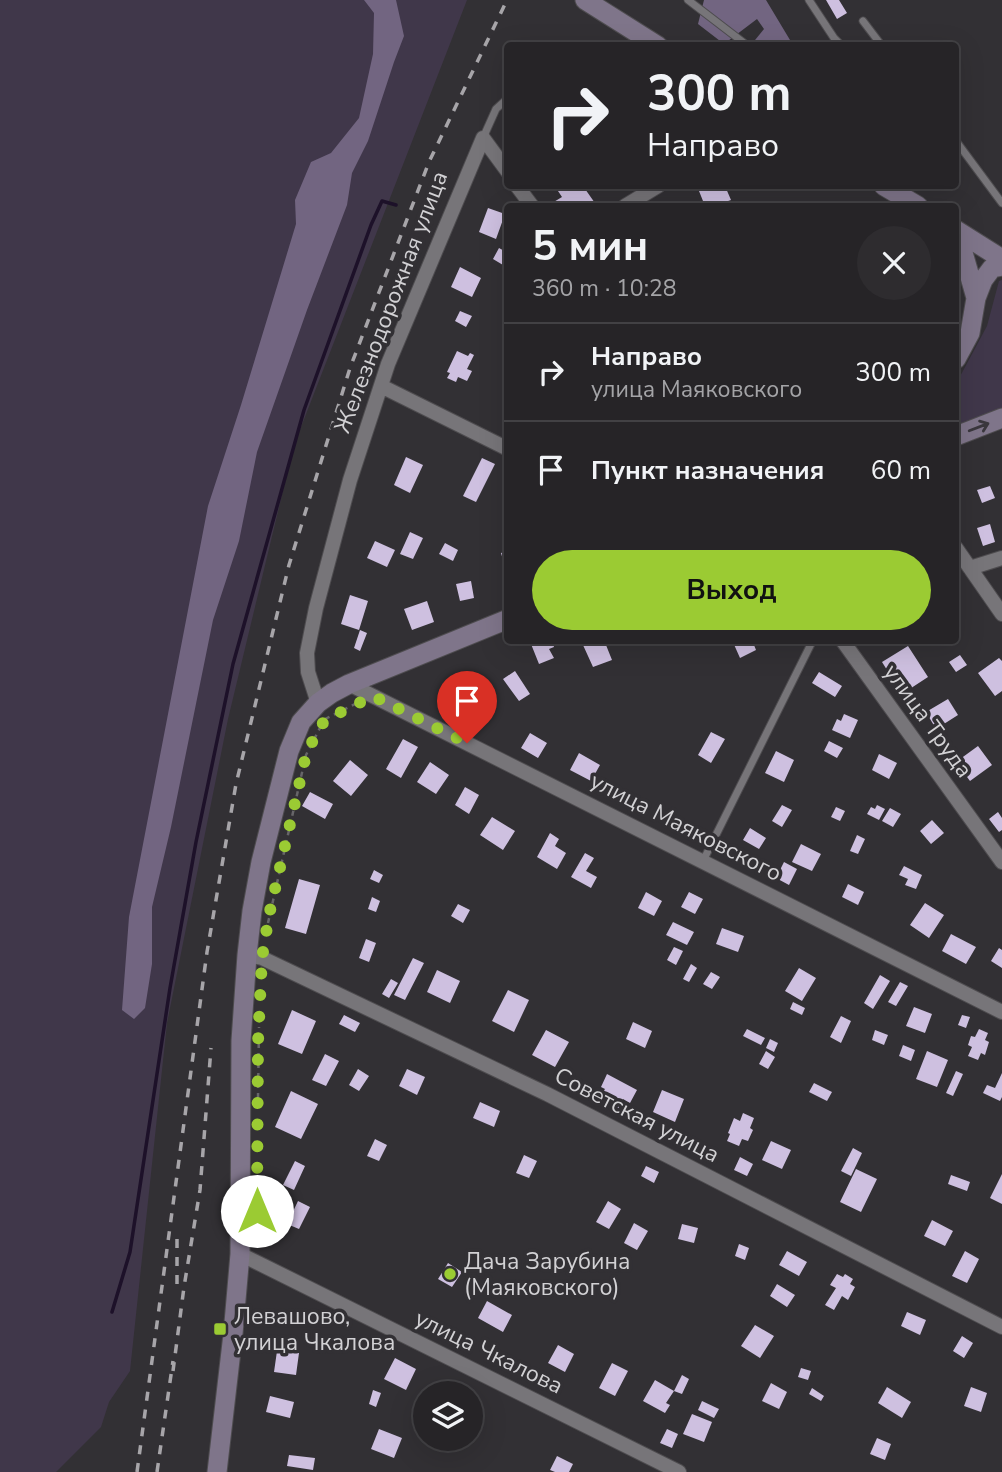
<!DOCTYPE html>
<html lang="ru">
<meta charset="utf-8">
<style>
body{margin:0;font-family:"Nunito Sans",sans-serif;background:#2e2c2f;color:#f1f3f6;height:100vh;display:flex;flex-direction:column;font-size:26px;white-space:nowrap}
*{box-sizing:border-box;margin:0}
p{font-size:23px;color:#a4a4a7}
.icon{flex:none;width:38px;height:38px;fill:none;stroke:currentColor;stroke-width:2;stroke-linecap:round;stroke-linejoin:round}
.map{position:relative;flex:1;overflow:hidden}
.details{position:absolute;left:504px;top:203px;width:455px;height:441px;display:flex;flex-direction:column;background:#262427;border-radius:7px;box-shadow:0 7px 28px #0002,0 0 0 2px #424144}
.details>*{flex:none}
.hud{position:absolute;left:504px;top:42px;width:455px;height:147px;border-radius:7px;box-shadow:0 7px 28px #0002,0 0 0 2px #424144;background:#262427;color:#f1f3f6;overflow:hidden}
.buttons{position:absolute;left:413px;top:1381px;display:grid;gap:14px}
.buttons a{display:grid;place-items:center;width:70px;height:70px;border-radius:50%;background:#262427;box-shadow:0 7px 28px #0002,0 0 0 2px #424144;font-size:35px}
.pin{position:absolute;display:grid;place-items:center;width:60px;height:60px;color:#fff;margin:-72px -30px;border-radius:50% 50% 50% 0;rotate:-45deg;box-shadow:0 0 7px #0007}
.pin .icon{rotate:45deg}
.me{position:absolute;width:77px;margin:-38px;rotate:0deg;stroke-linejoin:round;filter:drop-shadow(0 0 5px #0008)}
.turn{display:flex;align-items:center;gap:24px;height:147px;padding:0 28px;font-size:32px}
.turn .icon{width:91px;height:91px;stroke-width:2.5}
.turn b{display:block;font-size:49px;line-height:60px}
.round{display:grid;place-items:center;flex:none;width:74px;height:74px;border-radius:37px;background:#2e2c2f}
.overview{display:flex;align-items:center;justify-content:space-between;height:119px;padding:0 28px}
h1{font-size:42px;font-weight:700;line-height:52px}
.action{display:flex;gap:14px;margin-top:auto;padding:14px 28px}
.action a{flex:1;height:80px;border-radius:42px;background:#9bcb33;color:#111;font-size:28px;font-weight:700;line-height:80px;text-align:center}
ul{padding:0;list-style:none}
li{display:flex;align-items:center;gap:21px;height:98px;padding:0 28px;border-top:2px solid #424144}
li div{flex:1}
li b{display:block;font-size:26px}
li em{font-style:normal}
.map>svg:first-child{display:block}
.green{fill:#40374a}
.forest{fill:#726581}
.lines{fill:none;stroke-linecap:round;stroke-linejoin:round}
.stream{stroke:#1d1129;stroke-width:3.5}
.building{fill:#cec0e0}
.lane-casing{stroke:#4e4c4f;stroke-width:9}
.street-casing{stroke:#4e4c4f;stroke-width:16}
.secondary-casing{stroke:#4e4c4f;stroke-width:21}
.path{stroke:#676669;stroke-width:2.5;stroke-dasharray:5 5;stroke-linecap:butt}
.lane{stroke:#777579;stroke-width:7}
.street{stroke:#777579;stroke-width:14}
.secondary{stroke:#7f758a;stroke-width:19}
.rail{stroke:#a7a5a9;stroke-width:3.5;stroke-dasharray:9 9;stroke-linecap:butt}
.oneway{stroke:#3a373d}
.route{stroke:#9bcb33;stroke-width:12;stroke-dasharray:0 21.6}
.poi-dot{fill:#9bcb33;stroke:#323034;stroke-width:2.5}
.labels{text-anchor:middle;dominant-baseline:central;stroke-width:7;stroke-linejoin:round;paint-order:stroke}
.street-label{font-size:23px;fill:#d2d1d4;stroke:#323034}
.poi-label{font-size:23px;fill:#d2d1d4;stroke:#323034;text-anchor:start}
</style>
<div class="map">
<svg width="1002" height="1472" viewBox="0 0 1002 1472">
<rect width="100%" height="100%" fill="#323034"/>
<!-- green -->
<path class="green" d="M0,0H467L294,445L228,719L167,1023L130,1371L109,1402L101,1427L56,1472H0Z
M1002,280V409L956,428V384L987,326L999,281Z"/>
<!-- forest -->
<path class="forest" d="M364,0H396L404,36L394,62L368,141L352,173L347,205L307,310L257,452L239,541L213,620L171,827L152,907V964L145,1008L134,1019L122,1010L129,917L208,506L241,405L296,224L295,200L311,162L331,153L359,118L373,54L374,13Z
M704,0H766L793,45H751L764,29L757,19L724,44L698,24Z"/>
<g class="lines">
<!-- stream -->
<path class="stream" d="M420,215L427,225
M112,1312L130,1252L170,988L196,842L233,664L304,410L371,225L382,201L396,205"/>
</g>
<!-- building -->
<path class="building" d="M826,0H839L847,13L837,19Z
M559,186H583L597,206H547L562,197L556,188Z
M697,186H725L731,200L714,206H705Z
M488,208L505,214L496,239L479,232Z
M499,248L508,253V268L493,259Z
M460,267L481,278L472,297L451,287Z
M460,311L472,316L466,327L455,321Z
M457,351L468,356L470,353L474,355L467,369L472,371L467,381L458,377L456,382L447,378L450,373L447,372Z
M406,457L423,465L410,493L394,485Z
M482,458L495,464L476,502L463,496Z
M990,486L995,498L982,503L977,490Z
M990,524L995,542L983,546L977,528Z
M410,532L423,538L413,559L400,554Z
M375,541L395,550L387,567L367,558Z
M445,543L458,550L453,561L439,554Z
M508,551V573H507L501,553Z
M471,581L474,598L460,601L456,584Z
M350,595L368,601L359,630L341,624Z
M427,601L434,622L412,630L404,609Z
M360,630L367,633L360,651L354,648Z
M539,640H552L554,647L549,649L554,658L539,664L531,644Z
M593,640H604L612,660L593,667L583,645Z
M732,640H752L756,650L740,658Z
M908,646L928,677L902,694L882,662Z
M960,655L967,665L956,672L949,662Z
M999,658L1002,661V691L995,696L978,673Z
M515,671L530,694L519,701L503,679Z
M819,672L842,686L835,697L812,683Z
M456,678L458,682L462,680L468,692L455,698L447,682Z
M948,699L958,715L936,729L926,712Z
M844,714L858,720L850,738L832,730L837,719L841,721Z
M711,732L725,739L711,763L698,755Z
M530,733L547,743L538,758L521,748Z
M403,739L418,747L401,778L386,769Z
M829,741L843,748L837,758L824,751Z
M978,746L992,765L970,781L956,762Z
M776,751L794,760L784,782L765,773Z
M579,753L600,765L591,781L570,770Z
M879,754L897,763L889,779L872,770Z
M350,760L368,775L351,796L333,781Z
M430,762L449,775L436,794L417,782Z
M465,787L479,795L469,814L455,805Z
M310,792L333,804L325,819L302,806Z
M782,805L792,810L782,827L772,821Z
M877,805L885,809L879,820L867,814L871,807L875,809Z
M836,807L845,811L840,821L831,817Z
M890,808L901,814L893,827L882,821Z
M998,812L1002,818V830L999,832L989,819Z
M492,817L515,831L503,850L480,835Z
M932,820L944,833L931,844L920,831Z
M750,828L766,838L759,849L743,840Z
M550,833L559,839L555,846L566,853L557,869L537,857Z
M857,835L865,839L858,854L850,851Z
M801,844L821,854L812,871L792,862Z
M585,853L594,858L586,871L597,877L591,888L571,877Z
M784,862L797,869L789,885L776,878Z
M904,866L922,875L916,889L905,885L908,879L899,875Z
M374,870L383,875L379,883L370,879Z
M299,879L320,885L306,934L285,928Z
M848,884L864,892L858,905L842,897Z
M646,892L662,901L654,916L638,908Z
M689,892L703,899L695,914L681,907Z
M372,897L380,901L376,912L368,909Z
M925,903L944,915L929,938L910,925Z
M458,904L470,910L463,923L451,916Z
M673,922L694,932L687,945L666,935Z
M722,928L744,936L738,952L716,944Z
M951,934L976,947L966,964L942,951Z
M366,939L376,943L369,962L359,958Z
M674,947L683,951L676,965L667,960Z
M999,948L1002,950V968L991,961Z
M413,958L424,963L405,1000L394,995Z
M691,964L697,968L689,982L683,979Z
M799,968L816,978L802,1001L785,991Z
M437,970L460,981L450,1003L427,992Z
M711,972L720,977L712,989L703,984Z
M880,975L890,981L873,1009L864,1003Z
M391,979L398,983L389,998L382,994Z
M900,982L908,986L896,1006L888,1002Z
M508,990L529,1000L514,1032L492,1021Z
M793,1002L805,1008L802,1015L790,1009Z
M914,1007L932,1014L925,1033L906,1026Z
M292,1010L316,1021L302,1054L278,1044Z
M344,1015L360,1023L355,1032L339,1024Z
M962,1015L970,1017L966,1028L958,1025Z
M841,1016L851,1021L841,1043L830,1037Z
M633,1022L652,1031L645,1048L626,1039Z
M747,1029L765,1038L761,1045L743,1036Z
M979,1029L988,1033L985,1040L989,1042L985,1055L981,1053L978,1060L968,1056L972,1047L968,1045L971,1036L975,1037Z
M546,1030L569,1042L555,1067L532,1055Z
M875,1030L888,1035L884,1045L872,1040Z
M770,1039L778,1043L774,1052L766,1048Z
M903,1045L915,1050L911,1061L899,1056Z
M766,1051L775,1057L768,1069L759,1064Z
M927,1051L948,1060L937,1087L916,1079Z
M325,1054L339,1061L326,1086L312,1080Z
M358,1069L369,1076L359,1091L349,1085Z
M407,1069L425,1077L417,1095L399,1086Z
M956,1071L963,1074L953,1096L946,1093Z
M1002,1073V1097L1000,1101L983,1093L987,1085L995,1088Z
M607,1074L637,1090L630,1103L623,1099L618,1109L599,1098L605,1089L601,1087Z
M814,1083L832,1092L827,1101L809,1092Z
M662,1090L684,1099L675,1122L653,1112Z
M291,1091L318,1104L301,1139L275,1127Z
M480,1102L500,1111L494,1127L473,1118Z
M743,1113L754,1118L750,1128L753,1130L748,1141L742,1139L739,1146L727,1141L730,1134L728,1133L734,1118L740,1121Z
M375,1139L387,1145L379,1161L367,1156Z
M771,1141L791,1150L782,1169L762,1160Z
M853,1148L862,1153L851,1176L841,1171Z
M524,1155L537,1161L529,1178L516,1173Z
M740,1157L753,1164L747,1176L734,1170Z
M295,1161L305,1166L294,1190L283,1185Z
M646,1166L659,1172L654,1183L641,1176Z
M856,1169L877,1179L861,1212L840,1202Z
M1002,1174V1204L990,1198Z
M951,1175L970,1182L967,1191L948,1184Z
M298,1201L310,1207L299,1229L287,1224Z
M608,1201L621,1209L609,1229L596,1222Z
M932,1220L953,1231L945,1246L924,1236Z
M634,1223L648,1231L637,1250L624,1243Z
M682,1224L698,1228L694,1243L678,1239Z
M739,1244L749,1248L745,1260L735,1256Z
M787,1251L807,1262L799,1276L779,1265Z
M965,1251L979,1259L967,1283L952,1276Z
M448,1263L462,1272L452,1287L438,1279Z
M837,1274L843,1277L845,1274L853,1279L850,1284L855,1287L848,1300L842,1296L834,1310L825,1305L836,1288L830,1285Z
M777,1284L795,1295L787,1307L770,1296Z
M487,1301L512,1315L503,1332L478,1318Z
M907,1312L926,1320L920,1335L901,1326Z
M755,1325L774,1336L760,1358L741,1346Z
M962,1336L973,1343L964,1358L953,1351Z
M558,1345L574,1354L565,1372L548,1363Z
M277,1351L299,1353L296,1375L274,1372Z
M395,1358L416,1369L406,1390L384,1379Z
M612,1363L628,1371L615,1396L599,1388Z
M801,1368L811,1371L808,1380L798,1377Z
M682,1375L689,1379L682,1394L674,1391Z
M655,1380L674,1391L666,1403L670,1405L665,1413L643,1401Z
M442,1381L464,1391L463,1393H437Z
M771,1383L787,1392L779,1409L762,1401Z
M887,1387L911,1402L902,1418L878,1403Z
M971,1387L987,1393L981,1412L964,1406Z
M812,1388L824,1396L821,1401L809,1394Z
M373,1390L381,1393L376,1407L369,1404Z
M270,1396L294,1402L290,1418L266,1412Z
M702,1401L719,1409L714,1418L698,1410Z
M692,1414L712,1422L704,1442L683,1434Z
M379,1429L402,1438L394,1458L371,1449Z
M667,1429L678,1434L672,1448L660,1443Z
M877,1438L891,1444L885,1460L870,1454Z
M289,1455L315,1458L313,1470L287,1466Z
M557,1456L573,1464L569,1472H555L550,1470Z"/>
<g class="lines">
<defs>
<path id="lane" d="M688,0L748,46
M809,0L834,38L842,46
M863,21L882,46
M483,138L496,109L508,98
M956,141L1002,203
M703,861L813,640"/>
<path id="street" d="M483,138L508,172
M517,186L532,206
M625,206L658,186
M381,386L508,449
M956,548L1002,614
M970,568L1002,558
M842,640L1002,862
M349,684L1002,1012
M318,703L308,672L307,653L316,608L350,480L388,364L483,138
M247,955L262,958L547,1094L1002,1327
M240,1254L679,1472"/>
<path id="secondary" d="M585,0L658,46
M884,186L918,206
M956,230L1002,259
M956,240L962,249L976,298L970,333L956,359
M976,298L983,280L992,268L1002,266
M956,436L1002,418
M217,1472L233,1334L240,1254L241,1041L247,955L252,911L261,862L289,751L301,722L318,703L332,693L349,684L508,619"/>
</defs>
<!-- lane casing -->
<use href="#lane" class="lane-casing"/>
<!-- street casing -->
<use href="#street" class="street-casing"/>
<!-- secondary casing -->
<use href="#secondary" class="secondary-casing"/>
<!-- path -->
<path class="path" d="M325,719L357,703
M268,923L306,755L322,724
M258,1098L259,1027"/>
<!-- lane -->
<use href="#lane" class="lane"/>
<!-- street -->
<use href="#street" class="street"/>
<!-- secondary -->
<use href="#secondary" class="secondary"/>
<!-- rail -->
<path class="rail" d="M177,1284V1235
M173,1371L184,1287L200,1190L211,1048
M137,1472L207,952L236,784L289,565L350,368L429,162L507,0
M157,1472L173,1361"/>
</g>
<!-- one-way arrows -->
<defs><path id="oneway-shaft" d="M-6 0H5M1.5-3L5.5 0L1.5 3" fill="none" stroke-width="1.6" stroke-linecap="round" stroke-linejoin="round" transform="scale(1.75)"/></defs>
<use class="oneway" href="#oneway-shaft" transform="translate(979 427) rotate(-21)"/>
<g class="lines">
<!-- route -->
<path class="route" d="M257,1211L258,1042L262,958L269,915L306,755L317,732L325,720L373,696L467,743"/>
</g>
<!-- markers -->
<g class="poi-dot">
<circle cx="450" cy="1274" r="7"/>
<rect x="213" y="1322" width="14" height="14" rx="3.5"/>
</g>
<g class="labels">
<!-- street labels -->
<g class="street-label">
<text transform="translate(391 302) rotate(-69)">Железнодорожная улица</text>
<text transform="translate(928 721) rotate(54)">улица Труда</text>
<text transform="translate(686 827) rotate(27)">улица Маяковского</text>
<text transform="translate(637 1115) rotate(27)">Советская улица</text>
<text transform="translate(489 1352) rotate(26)">улица Чкалова</text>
</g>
<!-- poi labels -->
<g class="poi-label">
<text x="464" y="1261">Дача Зарубина<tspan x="464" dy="26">(Маяковского)</tspan></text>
<text x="234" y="1316">Левашово,<tspan x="234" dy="26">улица Чкалова</tspan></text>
</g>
</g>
</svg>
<div class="buttons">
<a><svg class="icon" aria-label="layers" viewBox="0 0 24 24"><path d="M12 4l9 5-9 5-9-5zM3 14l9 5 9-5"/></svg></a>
</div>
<div class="pin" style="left:467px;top:743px;background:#d93025"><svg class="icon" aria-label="arrive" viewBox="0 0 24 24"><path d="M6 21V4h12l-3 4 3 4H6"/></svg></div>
<svg class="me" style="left:257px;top:1211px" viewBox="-20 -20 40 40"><circle r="19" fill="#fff"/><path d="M0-13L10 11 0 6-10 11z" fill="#9bcb33"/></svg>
<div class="hud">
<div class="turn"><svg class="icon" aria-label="right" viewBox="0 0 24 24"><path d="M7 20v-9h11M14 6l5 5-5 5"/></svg><div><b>300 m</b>Направо</div></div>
</div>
<section class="details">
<div class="overview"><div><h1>5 мин</h1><p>360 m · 10:28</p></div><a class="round"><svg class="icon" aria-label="close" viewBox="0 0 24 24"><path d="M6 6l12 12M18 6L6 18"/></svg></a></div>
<ul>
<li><svg class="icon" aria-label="right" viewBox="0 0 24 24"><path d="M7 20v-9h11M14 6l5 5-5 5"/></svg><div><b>Направо</b><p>улица Маяковского</p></div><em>300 m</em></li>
<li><svg class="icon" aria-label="arrive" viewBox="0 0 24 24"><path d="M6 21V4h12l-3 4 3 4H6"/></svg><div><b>Пункт назначения</b></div><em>60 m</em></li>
</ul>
<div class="action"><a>Выход</a></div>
</section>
</div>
